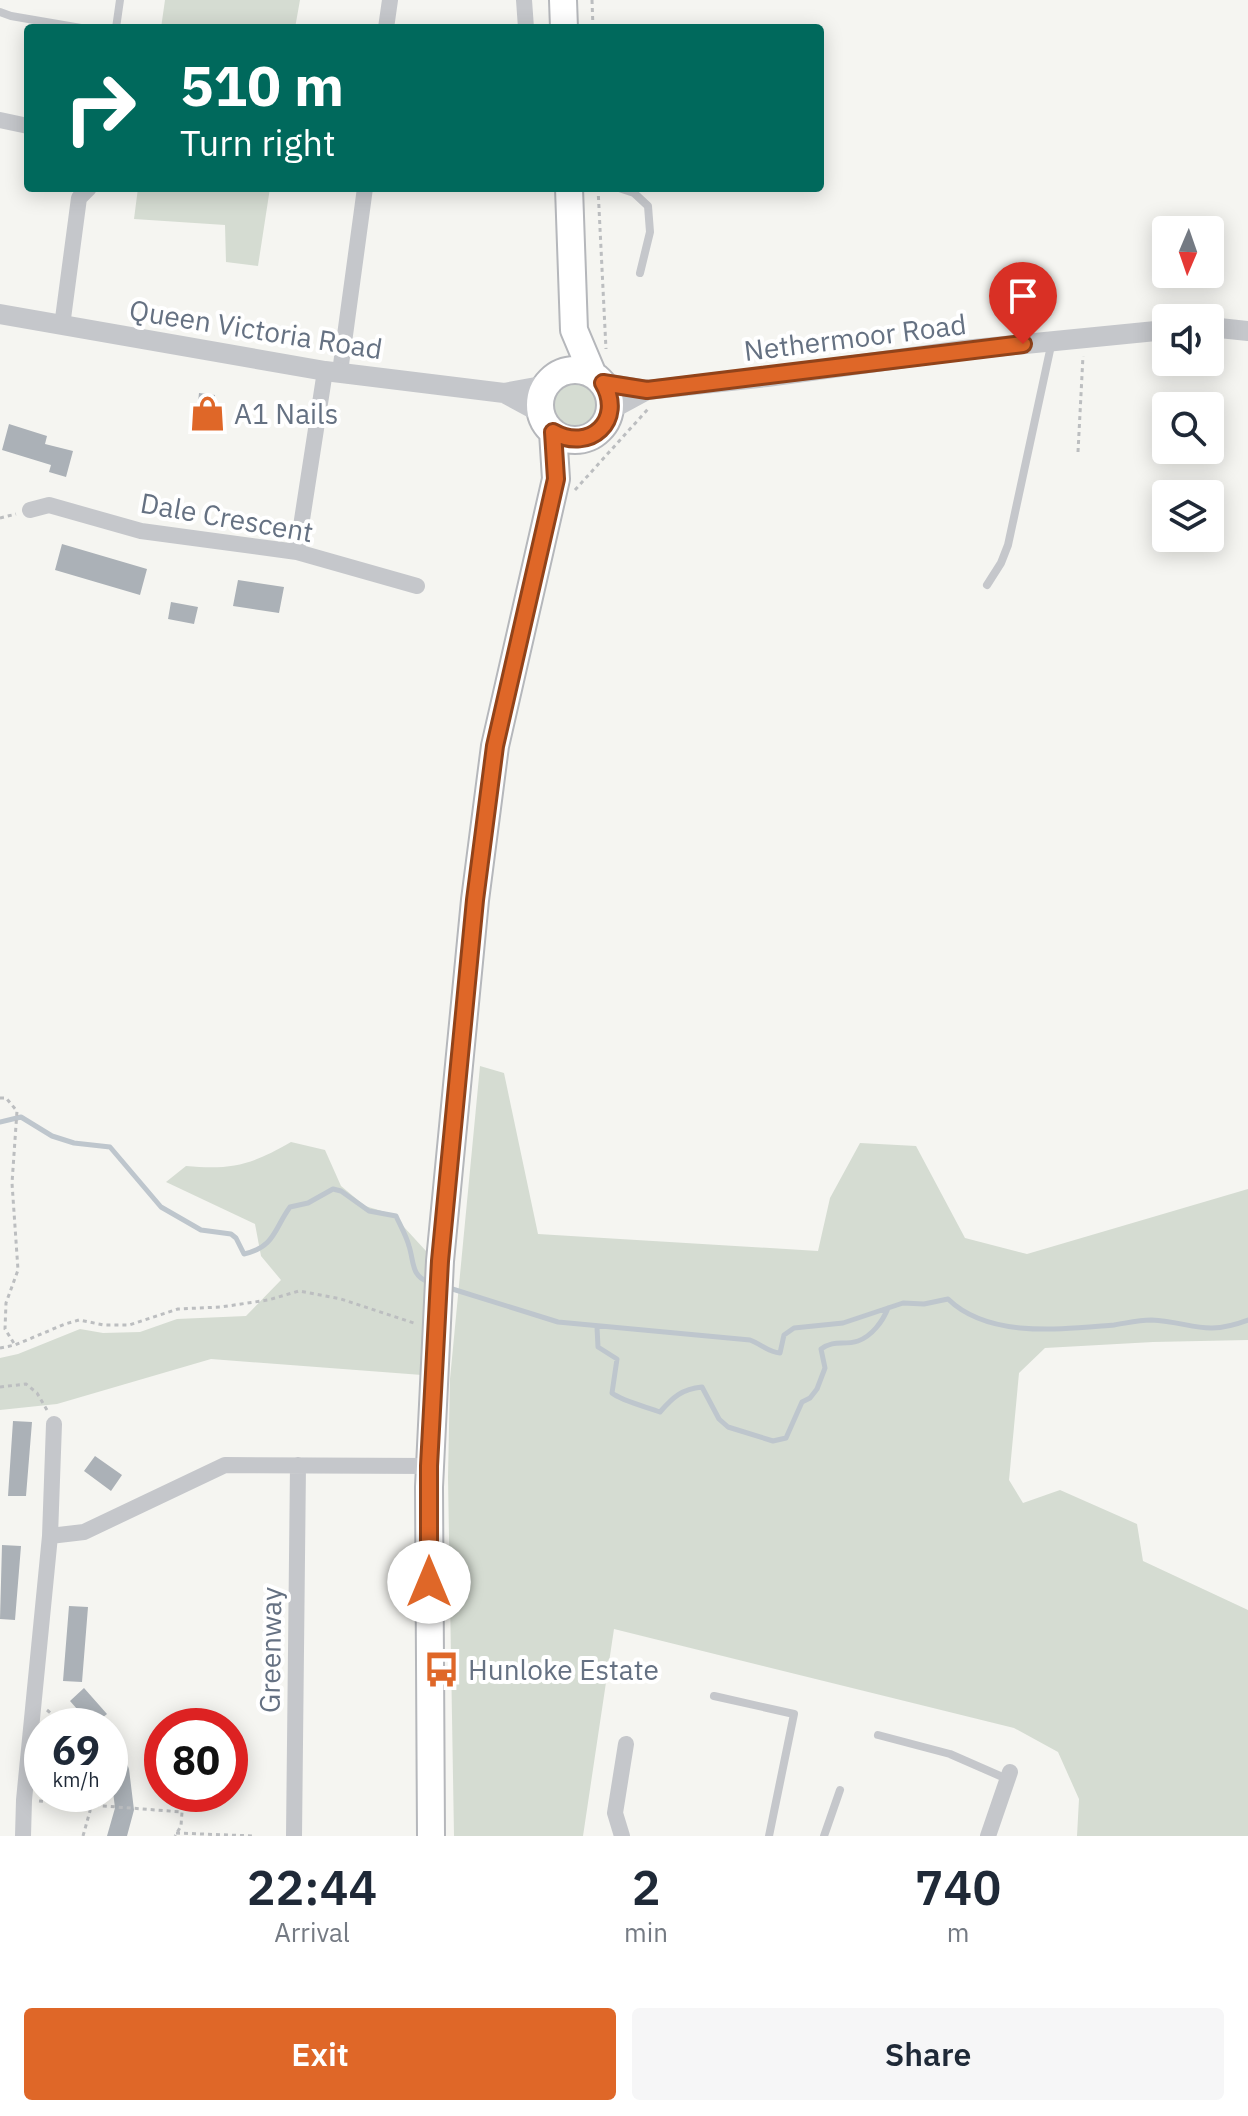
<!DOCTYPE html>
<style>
body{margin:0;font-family:"IBM Plex Sans",sans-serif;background:#f6f6f7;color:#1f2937;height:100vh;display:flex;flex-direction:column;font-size:30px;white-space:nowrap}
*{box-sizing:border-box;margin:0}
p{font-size:26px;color:#747a83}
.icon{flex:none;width:44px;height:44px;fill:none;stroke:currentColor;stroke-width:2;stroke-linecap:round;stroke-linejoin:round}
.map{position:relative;height:1836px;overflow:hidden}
.panel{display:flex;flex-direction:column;background:#fff;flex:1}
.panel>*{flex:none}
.banner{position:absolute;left:24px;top:24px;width:800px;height:168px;border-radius:8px;box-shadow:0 4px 20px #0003;background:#00695c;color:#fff;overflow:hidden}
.needle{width:52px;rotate:182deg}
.fabs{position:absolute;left:1152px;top:216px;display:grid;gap:16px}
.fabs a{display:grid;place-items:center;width:72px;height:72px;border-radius:8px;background:#fff;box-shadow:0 4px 20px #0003;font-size:40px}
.speed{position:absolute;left:24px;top:1708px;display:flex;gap:16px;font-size:40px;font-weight:700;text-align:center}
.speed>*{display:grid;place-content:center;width:104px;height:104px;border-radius:50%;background:#fff;box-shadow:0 4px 20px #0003;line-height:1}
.speed small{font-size:20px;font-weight:400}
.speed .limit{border:12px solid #d22;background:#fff;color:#111}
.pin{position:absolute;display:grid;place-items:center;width:68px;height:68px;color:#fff;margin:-82px -34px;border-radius:50% 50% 50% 0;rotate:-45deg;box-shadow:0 0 8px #0007}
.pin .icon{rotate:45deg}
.me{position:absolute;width:88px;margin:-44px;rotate:0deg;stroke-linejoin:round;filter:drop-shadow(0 0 6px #0008)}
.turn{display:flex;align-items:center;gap:28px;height:168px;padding:0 24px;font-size:36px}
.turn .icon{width:104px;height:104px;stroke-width:2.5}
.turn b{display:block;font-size:56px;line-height:68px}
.eta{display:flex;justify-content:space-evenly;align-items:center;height:136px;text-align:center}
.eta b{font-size:48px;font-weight:600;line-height:56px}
.action{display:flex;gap:16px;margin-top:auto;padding:16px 24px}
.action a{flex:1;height:92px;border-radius:8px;background:#df6728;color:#fff;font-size:32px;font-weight:600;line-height:92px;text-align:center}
.action a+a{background:#f6f6f7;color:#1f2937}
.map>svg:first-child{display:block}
.green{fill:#d5dcd2}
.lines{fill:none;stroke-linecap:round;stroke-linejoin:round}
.stream{stroke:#bec6cd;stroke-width:5}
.building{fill:#abb1b7}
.trunk-casing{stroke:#b5b7bb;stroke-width:30}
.path{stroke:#bcbec0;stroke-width:3;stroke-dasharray:4 4;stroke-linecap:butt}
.service{stroke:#c5c7cb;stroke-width:8}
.minor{stroke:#c5c7cb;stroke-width:16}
.tertiary{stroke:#c5c7cb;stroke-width:20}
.trunk{stroke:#fff;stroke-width:26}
.route-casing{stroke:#91431a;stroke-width:20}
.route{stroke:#df6728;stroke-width:14}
.labels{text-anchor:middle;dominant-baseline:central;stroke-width:8;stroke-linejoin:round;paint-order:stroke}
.street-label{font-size:28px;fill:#657182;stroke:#fff}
.poi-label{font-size:28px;fill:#657182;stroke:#fff;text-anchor:start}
</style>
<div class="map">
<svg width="1248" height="1836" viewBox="0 0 1248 1836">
<rect width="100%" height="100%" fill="#f5f5f1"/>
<!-- green -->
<path class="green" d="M165,0H300L295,28H161Z
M138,188H270L258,266L226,262L225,225L134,219Z
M550 406a25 25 0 1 1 50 0a25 25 0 1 1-50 0Z
M480,1066L504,1073L538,1234L818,1251L830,1198L860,1143L916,1146L965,1238L1027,1254L1248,1189V1340L1153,1342L1045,1348L1019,1373L1009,1480L1023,1503L1060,1490L1137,1524L1143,1561L1248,1610V1836H1077L1079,1799L1058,1752L1014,1728L614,1629L583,1836H454L448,1477L450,1379Z
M291,1142L325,1150L341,1186L365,1206L392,1214L426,1251L422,1375L211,1359L57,1404L0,1410V1358L18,1354L80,1329L103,1333L140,1332L177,1319L246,1316L281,1280L261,1256L255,1224L166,1182L186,1166C232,1170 251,1165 291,1142Z"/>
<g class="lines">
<!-- stream -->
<path class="stream" d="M0,1122L21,1117L52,1136L74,1143L110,1147L161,1207L201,1230L231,1234L236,1238L244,1254C275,1247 274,1229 290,1207L308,1203L333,1189L341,1191L369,1211L396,1216C400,1225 406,1235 409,1246C414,1261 411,1277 429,1282
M446,1287L558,1322L750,1340C761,1344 768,1352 780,1353L784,1335L794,1328L843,1323L903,1303L924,1304L948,1299C989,1339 1063,1329 1114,1325C1127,1323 1139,1320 1151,1320C1193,1322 1203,1337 1248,1320
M597,1327L598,1347L617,1359L612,1393C622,1401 647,1407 660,1412C673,1397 682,1389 702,1387L719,1419L728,1427L773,1441L786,1438L802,1402L810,1398L817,1389L825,1368L821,1349C835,1339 843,1346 858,1341C872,1336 883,1321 888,1308"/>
</g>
<!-- building -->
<path class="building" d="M199,393L215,395L211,434L195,433Z
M9,424L47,436L45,444L73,451L66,477L49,472L51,465L2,450Z
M62,544L147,569L140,595L55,570Z
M238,580L284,587L279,613L233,606Z
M171,602L198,607L194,624L168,619Z
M13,1421L32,1422L26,1496H8Z
M95,1456L122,1475L111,1491L84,1471Z
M2,1545L21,1546L15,1620L0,1619Z
M69,1606L88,1607L82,1682L63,1681Z
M84,1688L107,1714L92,1726L70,1701Z
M111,1722L129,1769L134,1810L127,1836H107L115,1808L110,1767Z"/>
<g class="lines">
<defs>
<path id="trunk" d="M563,0L564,28
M569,188L574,330L593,375
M540 405a35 35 0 1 1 70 0a35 35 0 1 1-70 0Z
M431,1836L429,1487L440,1261L475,900L495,746L556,479L553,432"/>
</defs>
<!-- trunk casing -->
<use href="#trunk" class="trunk-casing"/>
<!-- path -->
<path class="path" d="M592,0L593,28
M598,188L606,349
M1078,452L1083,356
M575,490L648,409
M0,518L16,514
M0,1098H6L17,1111L12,1183L18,1270L6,1303L5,1329L15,1345
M0,1348L15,1345L65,1324L79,1320L104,1325H129L178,1309L221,1307L268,1300L299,1291L341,1299L417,1324
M0,1387L26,1384L37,1393L47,1410
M47,1710L66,1726
M39,1801L182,1812L181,1826L175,1836
M176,1833L254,1836
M83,1836L90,1811V1794"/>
<!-- service -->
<path class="service" d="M0,12L11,16L81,28
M116,28L120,0
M619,188L634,193L648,206L650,232L640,273
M987,585L1001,563L1008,545L1052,341
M714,1696L794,1714L769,1836
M878,1735L950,1754L1007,1779
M824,1836L840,1790"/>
<!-- minor -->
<path class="minor" d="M524,0L526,28
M386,28L390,0
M0,120L28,126
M62,326L79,198L89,188
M340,372L365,188
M30,510L49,505L141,531L297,552L417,586
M297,552L325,371
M50,1536L84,1532L225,1465L429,1466
M23,1836L24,1800L50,1536L54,1424
M294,1836L298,1465
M622,1836L615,1813L626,1744
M988,1836L1010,1772"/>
<!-- tertiary -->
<path class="tertiary" d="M0,314L325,371L504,393L547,385
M1210,327L1248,331
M603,383L647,390L767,377L964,350L1166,330
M504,393L541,413
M610,410L647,390"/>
<!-- trunk -->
<use href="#trunk" class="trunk"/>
</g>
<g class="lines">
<defs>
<path id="route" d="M429,1582V1466L440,1261L475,900L495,746L556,479L553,432C590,453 625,420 603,383L647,390L1023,344"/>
</defs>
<!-- route casing -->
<use href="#route" class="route-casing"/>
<!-- route -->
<use href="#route" class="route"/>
</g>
<!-- icons -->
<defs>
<symbol id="shop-bare" viewBox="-9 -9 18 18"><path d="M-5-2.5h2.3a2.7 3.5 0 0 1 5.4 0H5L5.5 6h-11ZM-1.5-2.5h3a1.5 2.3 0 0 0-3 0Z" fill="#df6728" stroke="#fff" stroke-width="2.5" paint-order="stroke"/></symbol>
<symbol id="bus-bare" viewBox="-9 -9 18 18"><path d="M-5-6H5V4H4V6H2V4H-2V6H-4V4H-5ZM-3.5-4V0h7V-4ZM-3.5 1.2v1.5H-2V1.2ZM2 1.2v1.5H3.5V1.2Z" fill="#df6728" stroke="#fff" stroke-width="2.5" paint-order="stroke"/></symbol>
</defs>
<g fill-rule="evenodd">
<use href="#shop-bare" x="182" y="388" width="51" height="51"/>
<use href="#bus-bare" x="416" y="1644" width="51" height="51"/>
</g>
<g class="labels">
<!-- street labels -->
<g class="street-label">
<text transform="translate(256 329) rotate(9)">Queen Victoria Road</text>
<text transform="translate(855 337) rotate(-7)">Nethermoor Road</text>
<text transform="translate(227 517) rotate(10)">Dale Crescent</text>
<text transform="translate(270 1650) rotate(-89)">Greenway</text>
</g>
<!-- poi labels -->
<g class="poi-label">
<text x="234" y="413">A1 Nails</text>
<text x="468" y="1669">Hunloke Estate</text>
</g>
</g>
</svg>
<div class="fabs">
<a><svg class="needle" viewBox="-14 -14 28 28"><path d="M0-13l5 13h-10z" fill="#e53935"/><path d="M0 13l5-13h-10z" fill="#747a83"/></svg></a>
<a><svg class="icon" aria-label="sound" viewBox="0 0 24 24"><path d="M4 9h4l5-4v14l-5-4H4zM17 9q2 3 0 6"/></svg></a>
<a><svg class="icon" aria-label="search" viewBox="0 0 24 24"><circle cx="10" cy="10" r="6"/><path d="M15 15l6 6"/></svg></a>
<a><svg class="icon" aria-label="layers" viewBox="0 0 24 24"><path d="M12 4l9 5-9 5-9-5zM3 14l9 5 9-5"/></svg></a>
</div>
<div class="speed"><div>69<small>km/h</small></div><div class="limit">80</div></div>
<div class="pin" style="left:1023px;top:344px;background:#d93025"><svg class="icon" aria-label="arrive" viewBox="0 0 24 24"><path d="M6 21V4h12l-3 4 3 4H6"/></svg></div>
<svg class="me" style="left:429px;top:1582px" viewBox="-20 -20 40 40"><circle r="19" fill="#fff"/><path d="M0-13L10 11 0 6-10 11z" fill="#df6728"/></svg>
<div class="banner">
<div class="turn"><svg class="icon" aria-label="right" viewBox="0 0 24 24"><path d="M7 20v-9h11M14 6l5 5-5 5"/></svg><div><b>510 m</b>Turn right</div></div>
</div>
</div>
<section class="panel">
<div class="eta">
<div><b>22:44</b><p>Arrival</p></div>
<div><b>2</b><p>min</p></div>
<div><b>740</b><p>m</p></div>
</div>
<div class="action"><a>Exit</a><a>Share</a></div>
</section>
